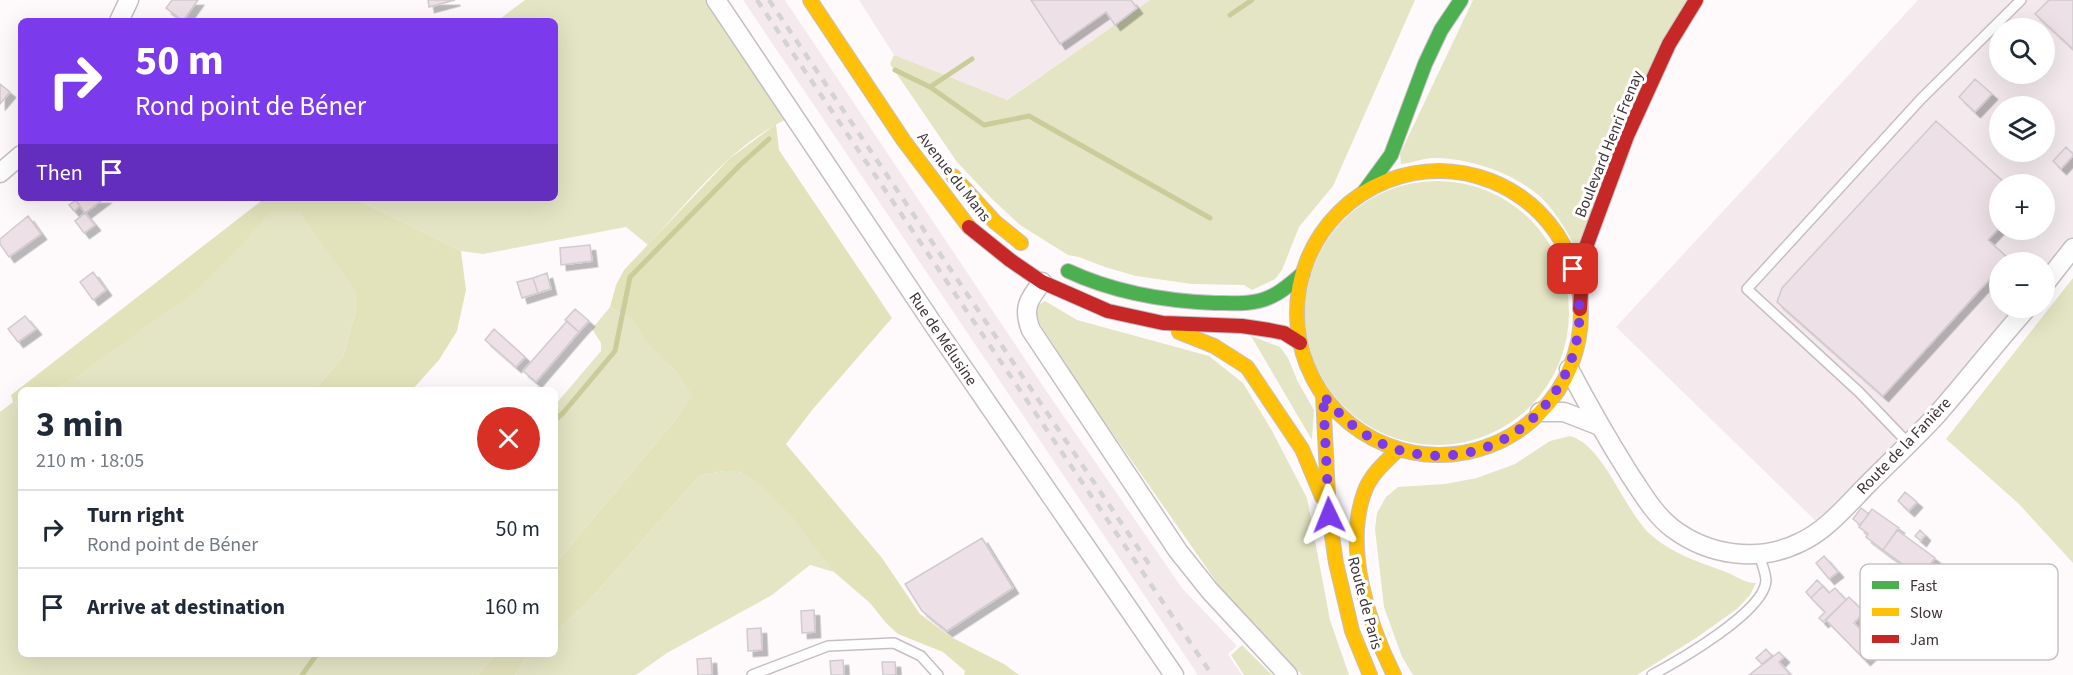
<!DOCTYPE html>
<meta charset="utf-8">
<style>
body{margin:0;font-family:"Source Sans 3",sans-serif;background:#f6f6f7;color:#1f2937;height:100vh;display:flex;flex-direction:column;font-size:22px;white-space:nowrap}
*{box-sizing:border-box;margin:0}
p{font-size:20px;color:#747a83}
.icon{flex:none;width:33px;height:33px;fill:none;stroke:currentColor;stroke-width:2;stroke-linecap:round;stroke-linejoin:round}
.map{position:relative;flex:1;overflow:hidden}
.panel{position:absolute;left:18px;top:387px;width:540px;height:270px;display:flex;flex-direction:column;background:#fff;border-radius:9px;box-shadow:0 6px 24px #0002}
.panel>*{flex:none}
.hud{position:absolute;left:18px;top:18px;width:540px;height:183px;border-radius:9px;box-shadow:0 6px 24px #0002;background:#7c3aed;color:#fff;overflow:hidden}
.tools{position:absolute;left:1989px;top:18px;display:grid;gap:12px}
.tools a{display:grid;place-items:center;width:66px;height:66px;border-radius:50%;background:#fff;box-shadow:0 6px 24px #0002;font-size:30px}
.pin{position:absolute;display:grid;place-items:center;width:51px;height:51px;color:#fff;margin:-26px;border-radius:12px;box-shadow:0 3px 9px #0006}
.me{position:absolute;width:66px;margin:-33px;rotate:358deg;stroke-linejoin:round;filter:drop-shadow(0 0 4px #0008)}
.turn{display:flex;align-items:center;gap:21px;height:126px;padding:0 18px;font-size:27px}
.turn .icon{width:78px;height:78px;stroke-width:2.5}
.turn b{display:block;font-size:42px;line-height:51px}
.then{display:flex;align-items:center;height:57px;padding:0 18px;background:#0003;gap:12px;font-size:22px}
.round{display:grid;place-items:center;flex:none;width:63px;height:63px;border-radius:32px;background:#f6f6f7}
.overview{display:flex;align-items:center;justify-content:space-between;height:102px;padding:0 18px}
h1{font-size:36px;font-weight:700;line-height:45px}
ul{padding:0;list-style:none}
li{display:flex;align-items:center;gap:18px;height:78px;padding:0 18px;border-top:2px solid #e0e1e3}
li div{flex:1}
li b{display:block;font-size:22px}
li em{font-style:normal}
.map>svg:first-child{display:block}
.built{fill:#f4eaee;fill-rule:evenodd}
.green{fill:#e3e5c4}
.forest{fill:#e2e3bb}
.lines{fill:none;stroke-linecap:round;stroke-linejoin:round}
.stream{stroke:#cacd9a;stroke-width:5}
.building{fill:#ede0e6;stroke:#d1cace;stroke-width:1.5;filter:url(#shadow)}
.lane-casing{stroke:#c6bfc2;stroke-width:12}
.street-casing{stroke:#c6bfc2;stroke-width:21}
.fast-casing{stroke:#c6bfc2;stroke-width:16}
.slow-casing{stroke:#c6bfc2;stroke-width:16}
.jam-casing{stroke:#c6bfc2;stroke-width:16}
.lane{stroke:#fffeff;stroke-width:9}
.street{stroke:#fffeff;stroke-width:18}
.fast{stroke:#4caf50;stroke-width:14}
.slow{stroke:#ffc107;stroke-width:14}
.jam{stroke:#c62828;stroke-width:14}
.rail{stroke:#d4d2d3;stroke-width:4.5;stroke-dasharray:8 8;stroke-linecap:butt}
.route{stroke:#7c3aed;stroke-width:10;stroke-dasharray:0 18}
.labels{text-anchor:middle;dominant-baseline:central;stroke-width:6;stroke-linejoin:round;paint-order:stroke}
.street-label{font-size:16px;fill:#3f3338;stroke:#fff}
.key{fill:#fff;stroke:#c5c2c3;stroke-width:1.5}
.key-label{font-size:16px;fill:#3f3338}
</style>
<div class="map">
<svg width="2073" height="675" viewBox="0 0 2073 675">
<defs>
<filter id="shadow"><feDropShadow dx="5.5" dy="5.5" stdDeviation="0" flood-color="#0004"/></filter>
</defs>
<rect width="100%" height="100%" fill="#fefafc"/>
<!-- built -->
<path class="built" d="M743,0H785L1045,389L1182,588L1237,646L1228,654L1242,675H1198Z
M859,0H1150L1005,101L894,55Z
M1918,0H2073V248L2045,285L2044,262H2000V308H2027L1823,528L1616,327ZM2000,28H2044V74H2000ZM2000,106H2044V152H2000ZM2000,184H2044V230H2000Z"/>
<!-- green -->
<path class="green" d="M525,0H712L789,118C732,144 690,200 648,245L626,227L483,254L461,251L362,202L347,198H555V21H497Z
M1150,0H1415L1333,186L1299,227L1282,270L1275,279L1252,290L1244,285L1192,284L1136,276L1105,267L1079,257L1068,255L1020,225L991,198L957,162L890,64L894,55L1007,100Z
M1473,0H1692L1576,249C1566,229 1553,207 1536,193C1510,172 1470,159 1437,158C1425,157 1412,163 1401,164L1400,154Z
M1305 313a132 132 0 1 1 264 0a132 132 0 1 1-264 0Z
M268,213H299L355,289L356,311L343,356L315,390H52L67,383L249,237Z
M2073,278V563L2019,504L1946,439Z
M1045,301L1077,320L1209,356L1243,383L1271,429L1307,498L1330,620L1349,675H1302L1222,590L1090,401L1040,324L1034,308Z
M610,307L632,320L646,340L676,372L694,395L677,418L555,564V405L601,351V343L592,329Z
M1251,336L1280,347L1288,358L1298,382L1314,410L1312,440Z
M13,402L21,403V654H496L477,675H0V412Z
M1570,436C1604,445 1624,511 1651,535C1673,554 1699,562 1726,572C1737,576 1743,583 1756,583L1750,595L1737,609L1696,638L1637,675H1413L1402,657L1384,607L1375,529L1377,513L1386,497L1398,487L1445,484L1477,478L1515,464L1550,441Z
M723,471C729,471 737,471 742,473C780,491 810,539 834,572L810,565L772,595L667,653L636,675H515L525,659L530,654H555V632L588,602L699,476Z
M1242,645L1272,675H1244L1231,655Z"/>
<!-- forest -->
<path class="forest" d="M776,124L779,150L892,318L813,409L786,444L882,558L920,614L951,637L1004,664L1019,675H964L965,671L943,652L898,634L886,623L870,603L834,572L794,519L762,486L740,472L723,471L699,476L588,602L555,632V564L677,418L693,395L676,372L646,341L632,320L610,307L616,285L624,270L729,159Z
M265,198H347L362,202L461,251L466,290L457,331L439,360L412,390H315L343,356L356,311L355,290L299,213H269L249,237L198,289L67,383L52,390H21V403L13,402L11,395Z
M496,654H530L525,659L515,675H477Z"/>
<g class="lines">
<!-- stream -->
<path class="stream" d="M1230,15L1252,0
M895,70L930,87L972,59
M930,87L984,125L1029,116L1210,218
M555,420L563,413L615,351L630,277L740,165L769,139
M302,675L317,654"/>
</g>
<!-- building -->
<path class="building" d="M172,0H198L183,21L166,8Z
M428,0H455L429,7Z
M1031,0H1131L1137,8L1115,25L1106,12L1060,44Z
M2049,0H2073V49L2035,14Z
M1975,79L1992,94L1975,112L1959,97Z
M0,84L10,92L0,104Z
M1936,121L2006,184H2000V227L1988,240L2008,258L2005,262H2000V268L1883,396L1777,302L1782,288Z
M2066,147L2073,154V156L2061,169L2053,161Z
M74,198H105L85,213Z
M76,200L80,206L74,211L69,205Z
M85,213L95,225L84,233L75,221Z
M28,216L41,234L9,257L0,244V239Z
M590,245L592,261L561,265L560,248Z
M93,272L106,290L93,300L80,282Z
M547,273L551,289L538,293L533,278Z
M533,278L538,293L522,298L517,282Z
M575,309L589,321L579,332L565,320Z
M25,316L36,329L18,342L8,329Z
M567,321L579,332L536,382L523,371Z
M494,329L525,357L516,367L485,340Z
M1905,492L1917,502L1909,511L1898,501Z
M1861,508L1869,514L1860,525L1853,519Z
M1872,509L1899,528L1883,550L1866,537L1868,534L1859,527Z
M1897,530L1935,558L1921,577L1883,550Z
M1920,530L1925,535L1921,541L1915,536Z
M982,538L1013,588L947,631L922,611L905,584Z
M1824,556L1838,572L1829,579L1816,563Z
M1817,580L1823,586L1811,598L1806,592Z
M1823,586L1829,593L1835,588L1846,600L1823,622L1819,618L1825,612L1811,598Z
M1849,597L1864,612L1854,623L1878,647L1865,660L1826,620Z
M814,610L815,632L802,633L801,611Z
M761,628L762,650L748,651L747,629Z
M1766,649L1772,656L1762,664L1756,658Z
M1779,652L1784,657L1779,662L1790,674L1788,675H1749Z
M711,658L712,675H698L697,659Z
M843,660L844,675H831L830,661Z
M882,662H895L896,675H883Z"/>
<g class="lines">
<defs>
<path id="lane" d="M1908,443L1859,392L1747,289L1921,99L2021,0
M752,675L828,646L894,643L921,656L938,675
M1652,675C1678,661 1764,612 1766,581C1766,573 1761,562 1759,554"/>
<path id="street" d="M716,0L937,330L1174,675
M119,21L129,0
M0,173L21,155
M1042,282C1029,299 1022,308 1031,330L1178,551L1210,591L1288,675
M2044,285L2073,248
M1569,369C1588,405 1608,440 1630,475C1643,494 1654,514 1672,528C1709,556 1759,563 1801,542C1827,530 1848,504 1869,483C1890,462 1912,441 1933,419C1965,383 1995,344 2027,308
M1540,412H1564L1600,426"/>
<path id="fast" d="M1364,192L1391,155L1425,64L1441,30L1461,0
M1068,271C1115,293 1164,301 1215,303C1233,303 1253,305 1270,297C1282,292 1293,282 1303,273"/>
<path id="slow" d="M810,0L904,141L969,227
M1297 313a142 142 0 1 1 284 0a142 142 0 1 1-284 0Z
M953,176L995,222L1021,243
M1179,332L1214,346L1247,367L1302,449L1322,497
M1323,395L1329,515L1336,563L1352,631L1370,675
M1394,675C1369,625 1344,549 1364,493C1370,475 1385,462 1398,450"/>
<path id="jam" d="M969,227L1010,260L1042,282L1108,311L1163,323L1242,326L1269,330L1284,333L1300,343
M1580,309L1583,255L1627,136L1669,44L1696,0"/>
</defs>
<!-- lane casing -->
<use href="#lane" class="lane-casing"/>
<!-- street casing -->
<use href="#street" class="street-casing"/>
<!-- fast casing -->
<use href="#fast" class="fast-casing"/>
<!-- slow casing -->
<use href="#slow" class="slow-casing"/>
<!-- jam casing -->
<use href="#jam" class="jam-casing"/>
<!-- lane -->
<use href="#lane" class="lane"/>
<!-- street -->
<use href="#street" class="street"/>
<!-- fast -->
<use href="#fast" class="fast"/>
<!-- slow -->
<use href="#slow" class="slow"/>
<!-- jam -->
<use href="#jam" class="jam"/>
<!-- rail -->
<path class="rail" d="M757,0L1212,675
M769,0L1153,570"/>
</g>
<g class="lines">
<!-- route -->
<path class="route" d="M1329,515L1323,395C1343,420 1368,441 1399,450C1509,482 1606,376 1573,269"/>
</g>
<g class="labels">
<!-- street labels -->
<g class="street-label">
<text transform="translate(1609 144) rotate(-68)">Boulevard Henri Frenay</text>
<text transform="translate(954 177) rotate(52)">Avenue du Mans</text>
<text transform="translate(943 339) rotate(56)">Rue de Mélusine</text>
<text transform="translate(1904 446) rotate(-46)">Route de la Fanière</text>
<text transform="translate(1365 603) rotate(75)">Route de Paris</text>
</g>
</g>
<!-- legend -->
<rect x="1860" y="564" width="198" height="96" rx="9" class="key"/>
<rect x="1872" y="581" width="27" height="8" fill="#4caf50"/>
<rect x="1872" y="608" width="27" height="8" fill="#ffc107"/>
<rect x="1872" y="635" width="27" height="8" fill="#c62828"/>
<g class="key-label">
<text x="1910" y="591">Fast</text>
<text x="1910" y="618">Slow</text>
<text x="1910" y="645">Jam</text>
</g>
</svg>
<div class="tools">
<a><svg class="icon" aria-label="search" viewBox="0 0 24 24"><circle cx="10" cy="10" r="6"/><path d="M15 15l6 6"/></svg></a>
<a><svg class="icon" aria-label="layers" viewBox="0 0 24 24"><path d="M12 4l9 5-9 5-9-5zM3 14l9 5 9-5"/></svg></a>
<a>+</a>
<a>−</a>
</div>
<div class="pin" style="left:1573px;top:269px;background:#d93025"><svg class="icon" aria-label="arrive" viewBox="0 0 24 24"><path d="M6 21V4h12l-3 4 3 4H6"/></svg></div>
<svg class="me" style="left:1329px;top:515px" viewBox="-20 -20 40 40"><path d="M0-17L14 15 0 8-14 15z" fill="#7c3aed" stroke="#fff" stroke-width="4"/></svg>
<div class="hud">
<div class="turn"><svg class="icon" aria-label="right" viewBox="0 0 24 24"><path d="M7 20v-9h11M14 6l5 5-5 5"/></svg><div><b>50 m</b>Rond point de Béner</div></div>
<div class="then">Then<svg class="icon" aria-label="arrive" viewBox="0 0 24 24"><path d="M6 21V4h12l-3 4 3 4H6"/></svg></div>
</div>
<section class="panel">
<div class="overview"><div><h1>3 min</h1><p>210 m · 18:05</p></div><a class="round" style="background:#d93025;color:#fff"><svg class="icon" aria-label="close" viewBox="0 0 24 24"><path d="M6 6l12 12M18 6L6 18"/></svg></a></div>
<ul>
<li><svg class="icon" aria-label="right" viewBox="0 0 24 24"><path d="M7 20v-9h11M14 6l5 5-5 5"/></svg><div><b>Turn right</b><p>Rond point de Béner</p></div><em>50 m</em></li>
<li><svg class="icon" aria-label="arrive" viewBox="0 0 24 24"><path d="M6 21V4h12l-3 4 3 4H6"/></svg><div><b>Arrive at destination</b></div><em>160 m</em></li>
</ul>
</section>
</div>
